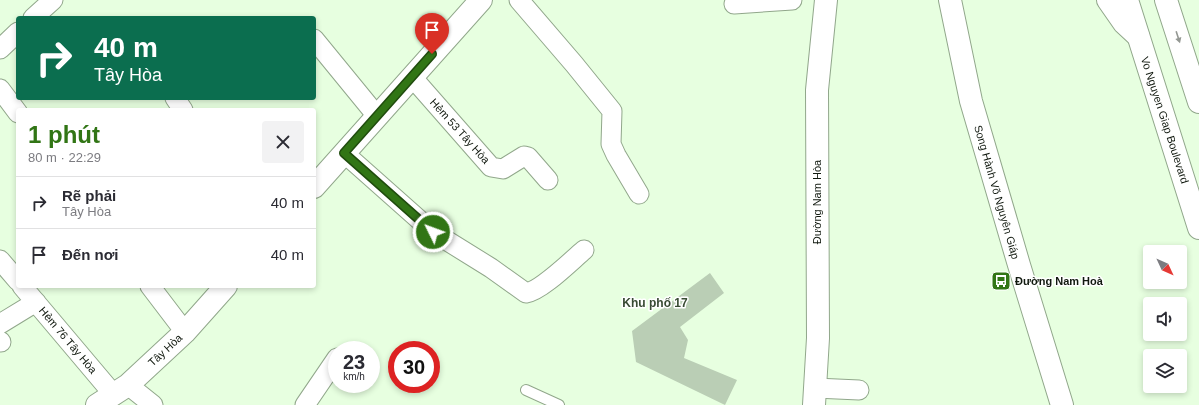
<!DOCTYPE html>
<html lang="vi">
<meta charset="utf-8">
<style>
body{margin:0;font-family:Arial,sans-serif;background:#f2f2f3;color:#2b2b33;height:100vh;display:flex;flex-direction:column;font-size:15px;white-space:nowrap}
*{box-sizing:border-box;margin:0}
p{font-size:13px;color:#7c7c81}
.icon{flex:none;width:22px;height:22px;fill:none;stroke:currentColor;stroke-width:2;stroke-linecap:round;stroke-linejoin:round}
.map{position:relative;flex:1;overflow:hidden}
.panel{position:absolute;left:16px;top:108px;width:300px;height:180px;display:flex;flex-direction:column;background:#fff;border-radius:4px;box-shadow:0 2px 6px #0003}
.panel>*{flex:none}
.top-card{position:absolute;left:16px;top:16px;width:300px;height:84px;border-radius:4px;box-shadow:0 2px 6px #0003;background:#0b6e4f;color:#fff;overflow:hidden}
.needle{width:26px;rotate:134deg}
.buttons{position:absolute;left:1143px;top:245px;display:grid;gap:8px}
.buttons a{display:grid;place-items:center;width:44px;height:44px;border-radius:4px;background:#fff;box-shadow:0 2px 6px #0003;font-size:20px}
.speed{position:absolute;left:328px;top:341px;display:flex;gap:8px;font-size:20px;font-weight:700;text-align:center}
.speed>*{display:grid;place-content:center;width:52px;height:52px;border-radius:50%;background:#fff;box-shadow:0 2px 6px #0003;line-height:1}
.speed small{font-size:10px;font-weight:400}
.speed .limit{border:6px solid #d22;background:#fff;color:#111}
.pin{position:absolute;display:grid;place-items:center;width:34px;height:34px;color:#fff;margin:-41px -17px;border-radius:50% 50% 50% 0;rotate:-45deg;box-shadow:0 0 4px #0007}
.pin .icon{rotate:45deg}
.me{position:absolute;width:44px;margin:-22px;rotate:312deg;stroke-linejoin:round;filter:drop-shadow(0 0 3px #0008)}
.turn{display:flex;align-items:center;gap:14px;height:84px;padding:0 12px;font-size:18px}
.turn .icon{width:52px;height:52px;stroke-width:2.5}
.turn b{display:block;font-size:28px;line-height:34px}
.round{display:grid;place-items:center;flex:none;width:42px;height:42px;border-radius:4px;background:#f2f2f3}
.overview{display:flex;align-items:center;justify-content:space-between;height:68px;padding:0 12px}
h1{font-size:24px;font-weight:600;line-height:30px;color:#317515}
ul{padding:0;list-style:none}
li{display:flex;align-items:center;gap:12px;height:52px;padding:0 12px;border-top:1px solid #e1e1e2}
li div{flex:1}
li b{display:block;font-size:15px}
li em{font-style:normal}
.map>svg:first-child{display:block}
.building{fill:#baceb5}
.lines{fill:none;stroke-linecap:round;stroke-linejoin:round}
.lane-casing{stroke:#91a78b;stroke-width:12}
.street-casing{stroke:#91a78b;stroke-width:21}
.secondary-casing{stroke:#91a78b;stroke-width:24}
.primary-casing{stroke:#91a78b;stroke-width:24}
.highway-casing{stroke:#91a78b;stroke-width:24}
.lane{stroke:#fff;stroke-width:10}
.street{stroke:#fff;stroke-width:19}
.secondary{stroke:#fff;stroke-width:22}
.primary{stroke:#fff;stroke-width:22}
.highway{stroke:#fff;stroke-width:22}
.oneway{fill:#949893}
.route-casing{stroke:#204c0e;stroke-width:10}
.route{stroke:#317515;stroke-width:7}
.labels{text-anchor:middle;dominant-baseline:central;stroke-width:3;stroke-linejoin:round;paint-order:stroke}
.street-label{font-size:11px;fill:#11190f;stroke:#fff}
.poi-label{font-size:11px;font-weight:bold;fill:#11190f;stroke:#fff;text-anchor:start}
.neighbourhood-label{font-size:12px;font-weight:bold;fill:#384b33;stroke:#fff}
</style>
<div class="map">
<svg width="1199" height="405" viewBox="0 0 1199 405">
<rect width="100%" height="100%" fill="#e7ffe0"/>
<!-- building -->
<path class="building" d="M710,273L724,293L680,327L688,340L684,358L737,380L725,405L636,362L632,331Z"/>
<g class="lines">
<defs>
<path id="lane" d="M526,390L559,405"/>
<path id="street" d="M519,0L574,64L612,111L611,144L616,155L639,194
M734,4L792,0
M33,18L53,0
M314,39L377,116
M0,49L18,32
M412,77L491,167L503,169L524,156L528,157L548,180
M0,89L18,113
M175,98L183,110
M344,153L433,232L491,268L526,293C541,291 571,261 584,250
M0,260L18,281
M22,286L114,395
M150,286L185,332
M0,324L36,302
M0,341L1,342
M128,385L153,405
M815,388L859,390
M305,405L337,358"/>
<path id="secondary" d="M950,0L971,101L1019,265L1062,405
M314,187L481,0
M97,405L128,385L185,332L226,286
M814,405L818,338L817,90L826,0"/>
<path id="primary" d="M1108,0L1124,23L1138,36"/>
<path id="highway" d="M1127,0L1199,228
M1166,0L1199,102"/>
</defs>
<!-- lane casing -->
<use href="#lane" class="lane-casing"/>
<!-- street casing -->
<use href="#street" class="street-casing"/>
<!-- secondary casing -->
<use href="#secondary" class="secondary-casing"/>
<!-- primary casing -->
<use href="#primary" class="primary-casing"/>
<!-- highway casing -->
<use href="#highway" class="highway-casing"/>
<!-- lane -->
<use href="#lane" class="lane"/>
<!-- street -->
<use href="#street" class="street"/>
<!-- secondary -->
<use href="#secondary" class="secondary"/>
<!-- primary -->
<use href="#primary" class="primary"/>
<!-- highway -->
<use href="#highway" class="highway"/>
</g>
<!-- one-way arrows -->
<defs><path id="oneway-solid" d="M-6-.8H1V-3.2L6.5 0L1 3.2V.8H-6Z"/></defs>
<use class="oneway" href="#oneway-solid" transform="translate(1178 37) rotate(72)"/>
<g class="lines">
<defs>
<path id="route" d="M432,54L344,153L433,232"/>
</defs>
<!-- route casing -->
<use href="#route" class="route-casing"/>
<!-- route -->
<use href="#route" class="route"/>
</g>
<!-- icons -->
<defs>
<symbol id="bus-square" viewBox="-11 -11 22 22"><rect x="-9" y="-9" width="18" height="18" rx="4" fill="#317515" stroke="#fff"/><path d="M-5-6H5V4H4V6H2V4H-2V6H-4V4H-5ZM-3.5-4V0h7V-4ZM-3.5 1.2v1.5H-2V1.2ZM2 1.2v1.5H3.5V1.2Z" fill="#fff"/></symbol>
</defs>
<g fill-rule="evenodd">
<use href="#bus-square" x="990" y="270" width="22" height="22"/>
</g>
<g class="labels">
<!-- street labels -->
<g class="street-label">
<text transform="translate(1165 120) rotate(72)">Vo Nguyen Giap Boulevard</text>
<text transform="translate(460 131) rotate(48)">Hẻm 53 Tây Hòa</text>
<text transform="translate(997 192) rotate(74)">Song Hành Võ Nguyên Giáp</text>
<text transform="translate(817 202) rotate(-90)">Đường Nam Hòa</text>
<text transform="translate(68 340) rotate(50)">Hẻm 76 Tây Hòa</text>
<text transform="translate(165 350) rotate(-43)">Tây Hòa</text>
</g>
<!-- poi labels -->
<g class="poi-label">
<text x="1015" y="281">Đường Nam Hoà</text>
</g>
<!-- neighbourhood labels -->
<g class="neighbourhood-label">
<text x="655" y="303">Khu phố 17</text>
</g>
</g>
</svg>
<div class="buttons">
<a><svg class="needle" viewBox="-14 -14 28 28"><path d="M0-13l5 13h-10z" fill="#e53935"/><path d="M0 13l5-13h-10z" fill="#7c7c81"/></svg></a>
<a><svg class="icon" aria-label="sound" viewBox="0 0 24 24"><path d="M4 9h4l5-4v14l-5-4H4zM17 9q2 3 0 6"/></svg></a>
<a><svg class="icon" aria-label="layers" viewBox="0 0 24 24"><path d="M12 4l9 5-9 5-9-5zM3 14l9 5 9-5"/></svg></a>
</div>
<div class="speed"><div>23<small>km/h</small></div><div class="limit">30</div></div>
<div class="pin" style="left:432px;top:54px;background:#d93025"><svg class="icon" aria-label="arrive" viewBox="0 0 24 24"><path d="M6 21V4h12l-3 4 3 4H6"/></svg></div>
<svg class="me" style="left:433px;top:232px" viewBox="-20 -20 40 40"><circle r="17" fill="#317515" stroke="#fff" stroke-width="3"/><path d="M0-11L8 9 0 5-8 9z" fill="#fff"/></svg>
<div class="top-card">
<div class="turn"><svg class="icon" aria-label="right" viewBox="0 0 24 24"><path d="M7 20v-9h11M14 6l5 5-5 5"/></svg><div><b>40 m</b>Tây Hòa</div></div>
</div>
<section class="panel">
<div class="overview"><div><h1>1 phút</h1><p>80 m · 22:29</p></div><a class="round"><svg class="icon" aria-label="close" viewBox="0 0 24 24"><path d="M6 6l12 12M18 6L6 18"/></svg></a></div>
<ul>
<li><svg class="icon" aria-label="right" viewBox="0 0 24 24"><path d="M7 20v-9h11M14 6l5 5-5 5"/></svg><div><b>Rẽ phải</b><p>Tây Hòa</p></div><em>40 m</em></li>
<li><svg class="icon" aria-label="arrive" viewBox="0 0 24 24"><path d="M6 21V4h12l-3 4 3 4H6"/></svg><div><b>Đến nơi</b></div><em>40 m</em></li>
</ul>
</section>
</div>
